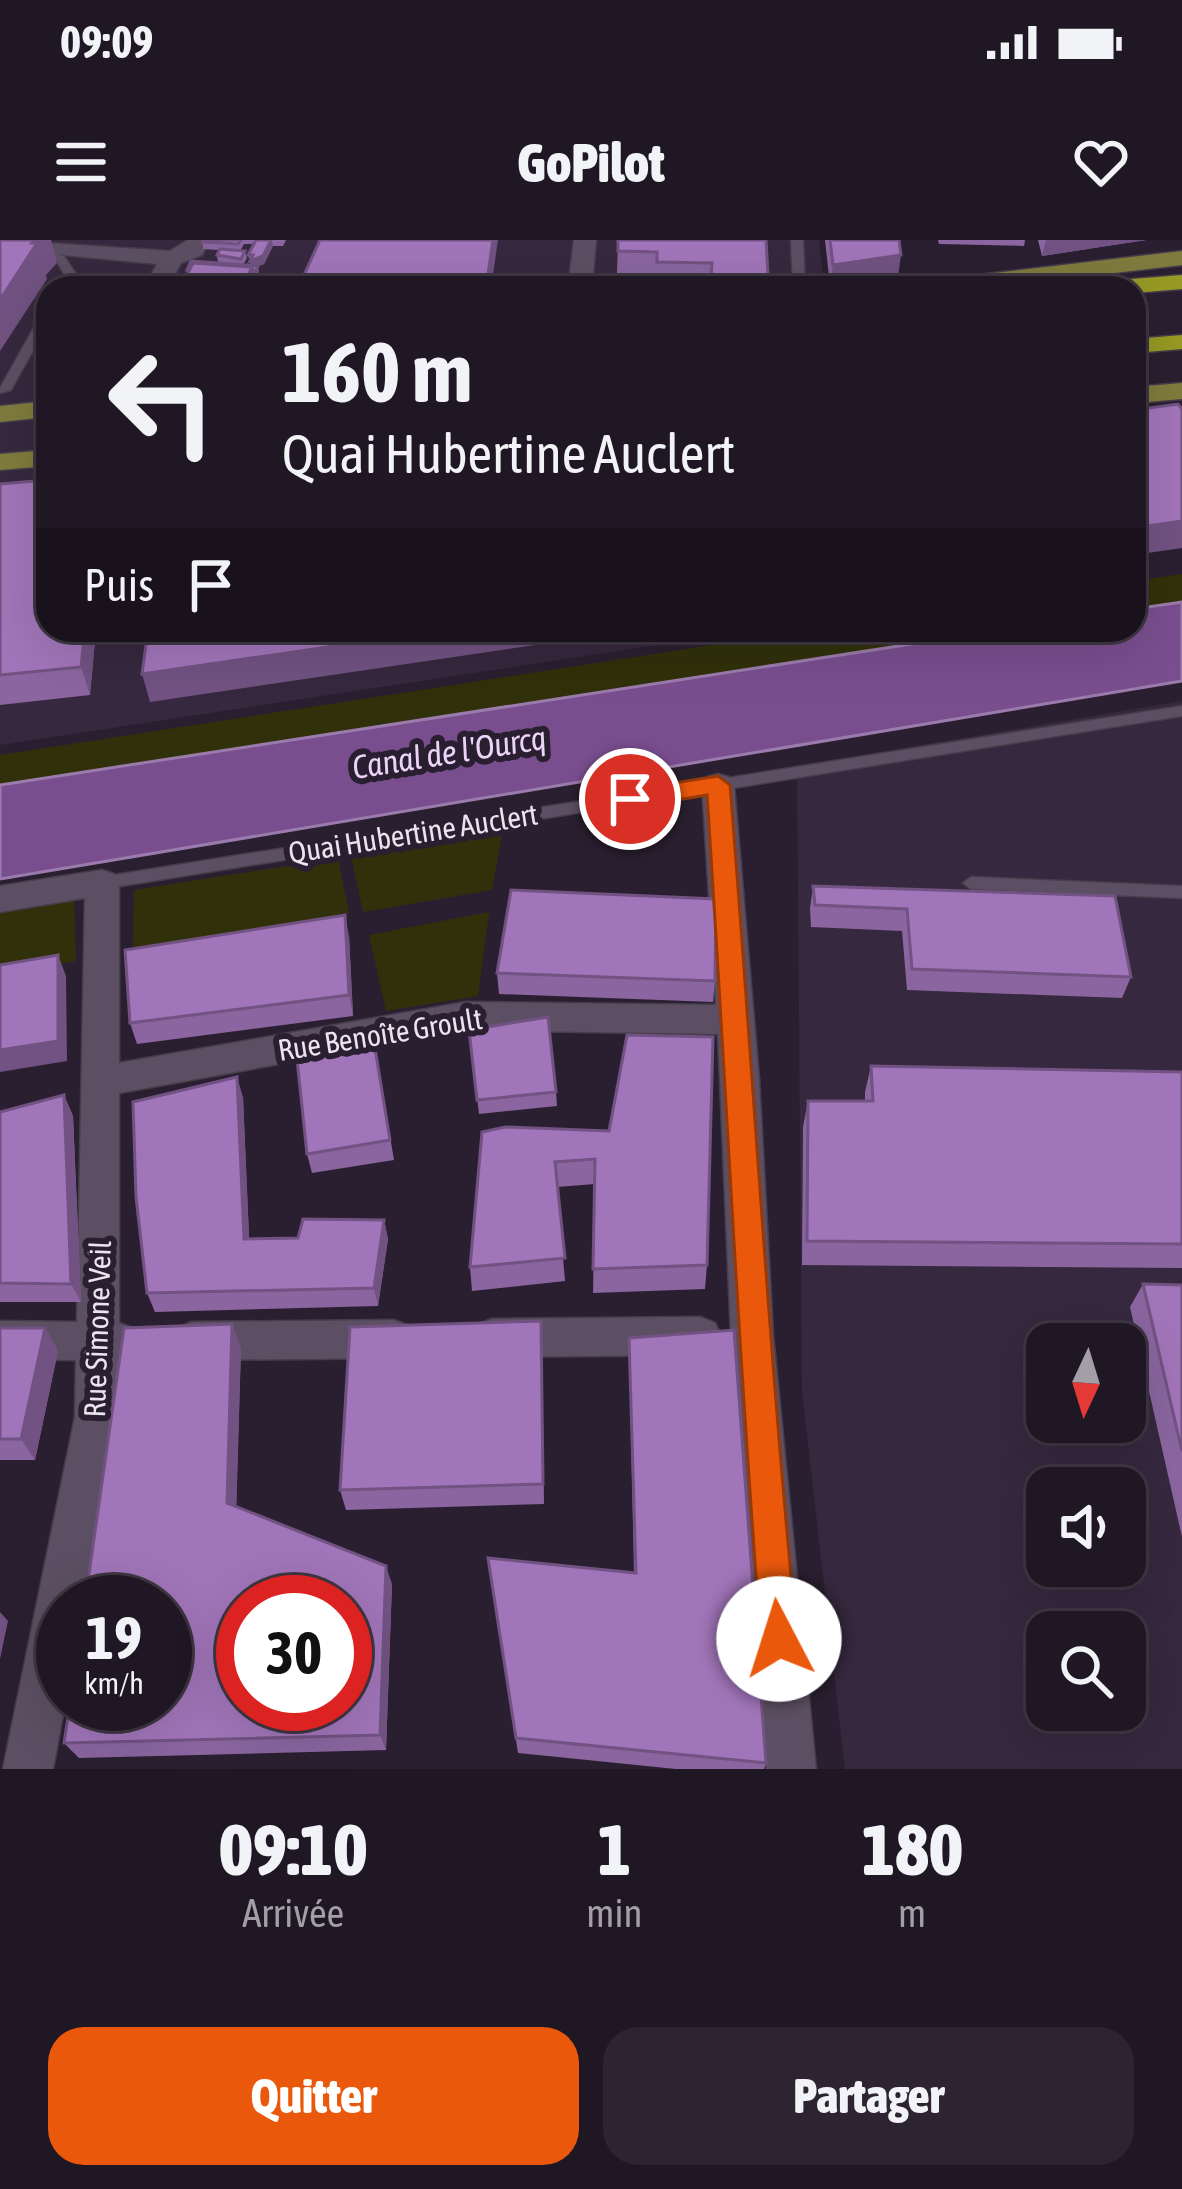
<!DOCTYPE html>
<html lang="fr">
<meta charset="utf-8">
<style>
body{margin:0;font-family:"Asap Condensed",sans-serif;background:#2d2431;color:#f1f3f6;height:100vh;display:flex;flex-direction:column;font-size:45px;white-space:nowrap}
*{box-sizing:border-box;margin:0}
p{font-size:39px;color:#a29fa6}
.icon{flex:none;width:66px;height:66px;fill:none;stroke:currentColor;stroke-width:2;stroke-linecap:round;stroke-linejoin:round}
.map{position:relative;height:1529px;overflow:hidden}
.side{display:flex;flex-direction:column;background:#201724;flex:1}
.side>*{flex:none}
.guide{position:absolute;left:36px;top:36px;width:1110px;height:366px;border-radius:36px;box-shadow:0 12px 48px #0002,0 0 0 3px #3d3641;background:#201724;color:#f1f3f6;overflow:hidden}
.needle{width:78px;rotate:184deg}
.controls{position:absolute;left:1026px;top:1083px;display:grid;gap:24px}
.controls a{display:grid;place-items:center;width:120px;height:120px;border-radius:24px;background:#201724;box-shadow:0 12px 48px #0002,0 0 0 3px #3d3641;font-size:60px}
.speed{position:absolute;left:36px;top:1335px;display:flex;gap:24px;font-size:60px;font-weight:700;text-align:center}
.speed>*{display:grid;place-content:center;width:156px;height:156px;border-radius:50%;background:#201724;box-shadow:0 12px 48px #0002,0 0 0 3px #3d3641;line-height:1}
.speed small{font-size:30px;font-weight:400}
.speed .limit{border:18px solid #d22;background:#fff;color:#111}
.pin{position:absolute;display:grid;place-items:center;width:102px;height:102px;color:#fff;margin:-51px;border:6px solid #fff;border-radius:50%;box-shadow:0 3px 12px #0007}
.me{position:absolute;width:132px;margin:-66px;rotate:355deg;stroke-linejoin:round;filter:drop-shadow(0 0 9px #0008)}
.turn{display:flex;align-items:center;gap:42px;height:252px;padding:0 48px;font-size:54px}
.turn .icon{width:156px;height:156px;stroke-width:2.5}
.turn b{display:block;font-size:84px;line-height:102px}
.then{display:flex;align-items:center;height:114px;padding:0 48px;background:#0003;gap:24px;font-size:45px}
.eta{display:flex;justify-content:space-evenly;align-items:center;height:204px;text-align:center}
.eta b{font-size:72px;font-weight:800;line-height:84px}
.action{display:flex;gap:24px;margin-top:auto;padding:24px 48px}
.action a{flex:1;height:138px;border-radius:36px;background:#ea580c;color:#fff;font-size:48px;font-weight:800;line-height:138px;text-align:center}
.action a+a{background:#2d2431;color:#f1f3f6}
.status{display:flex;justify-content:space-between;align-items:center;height:84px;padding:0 60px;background:#201724;direction:ltr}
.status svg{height:33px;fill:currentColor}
header{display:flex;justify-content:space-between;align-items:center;height:156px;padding:0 48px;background:#201724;font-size:54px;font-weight:800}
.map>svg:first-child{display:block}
.built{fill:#36283e;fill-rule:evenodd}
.green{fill:#30310a}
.water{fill:#794e8f;stroke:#9b7bac;stroke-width:3}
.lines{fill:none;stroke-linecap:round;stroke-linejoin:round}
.lane-casing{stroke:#463d4b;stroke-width:3}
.street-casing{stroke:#463d4b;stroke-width:3}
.primary-casing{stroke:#463d4b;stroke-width:3}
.highway-casing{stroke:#463d4b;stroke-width:3}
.lane{fill:#5c4f63;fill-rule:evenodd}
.street{fill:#5c4f63;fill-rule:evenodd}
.primary{fill:#7f7b3d;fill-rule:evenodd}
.highway{fill:#969923;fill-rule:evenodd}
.wall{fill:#8a659f;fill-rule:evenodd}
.shaded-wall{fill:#715282}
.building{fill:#a175b9;stroke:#715282;stroke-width:3;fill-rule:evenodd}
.route{fill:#ea580c;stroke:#983908;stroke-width:3}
.labels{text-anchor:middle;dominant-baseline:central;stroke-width:12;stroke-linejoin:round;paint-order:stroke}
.street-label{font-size:30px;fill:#ebe4f0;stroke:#2a1f30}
.water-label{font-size:33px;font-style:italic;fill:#ecd4f9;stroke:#2a1f30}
</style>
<div class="status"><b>09:09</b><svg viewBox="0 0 49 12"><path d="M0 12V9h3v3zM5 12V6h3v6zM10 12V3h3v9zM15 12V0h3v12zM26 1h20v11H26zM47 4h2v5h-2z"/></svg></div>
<header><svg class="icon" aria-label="menu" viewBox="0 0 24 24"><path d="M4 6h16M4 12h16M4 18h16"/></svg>GoPilot<svg class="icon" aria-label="heart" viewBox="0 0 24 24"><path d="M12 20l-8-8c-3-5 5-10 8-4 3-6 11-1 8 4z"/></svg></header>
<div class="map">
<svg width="1182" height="1529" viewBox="0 0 1182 1529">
<rect width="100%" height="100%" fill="#2a1f30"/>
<!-- built -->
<path class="built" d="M0,0H819L824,48H48V390H756L0,505Z
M1182,461V1529H845L802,1151L797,526ZM1047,1104H1125V1182H1047ZM1047,1248H1125V1326H1047ZM1047,1392H1125V1470H1047Z"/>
<!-- green -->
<path class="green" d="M1182,334V362L1134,369V341Z
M810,390H1002L0,545V515Z
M503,590L492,650L363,672L351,616Z
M338,618L349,673L133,711L134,650Z
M74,660L76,721L0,733V671Z
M489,672L478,756L386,771L369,695Z"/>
<!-- water -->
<path class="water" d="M1182,362V441L0,639V545L1002,390H1134V369Z"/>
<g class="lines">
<defs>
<path id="lane" d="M791,0H803L805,48H793Z
M45,6L51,9L49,12L64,16L76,34L68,48H56L64,34L56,20L35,13Z
M48,69V84L11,150L0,153V148L42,73Z
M1182,466V476L102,649L94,643L102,637Z
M971,637L1182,646V658L971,649L963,643Z"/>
<path id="street" d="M0,0L170,11L188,0H210L202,15L181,23L168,48H144L157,24L0,9Z
M574,0H596L592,48H568Z
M718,534L729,537L734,545L759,839L773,1095L816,1529H766L731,1095L718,794L466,790L119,853V1083L133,1088L139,1102L133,1116L119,1121V1177L84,1362H63L65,1464L53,1529H3L75,1177L76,1120L0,1119V1081L77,1082L85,658L0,672V646L102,630L114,634L119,643V823L466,762L716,765L702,545L707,537Z
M700,1077L715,1083L721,1096L715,1109L700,1115L492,1117L477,1111L471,1098L477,1085L492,1079Z
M394,1080L409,1086L415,1099L409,1112L394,1118L192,1120L177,1114L171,1101L177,1088L192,1082Z"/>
<path id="primary" d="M1182,11V25L987,48H915L927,41Z
M1182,143V159L1134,163V147Z
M48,161V177L0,182V166Z
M48,210V226L0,230V214Z"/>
<path id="highway" d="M1182,35V49L1134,53V48H1095L1107,41Z
M1182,95V109L1134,113V99Z"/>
</defs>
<!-- lane casing -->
<use href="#lane" class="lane-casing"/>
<!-- street casing -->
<use href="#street" class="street-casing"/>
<!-- primary casing -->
<use href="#primary" class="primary-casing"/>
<!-- highway casing -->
<use href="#highway" class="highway-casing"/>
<!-- lane -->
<use href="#lane" class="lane"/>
<!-- street -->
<use href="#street" class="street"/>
<!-- primary -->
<use href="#primary" class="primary"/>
<!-- highway -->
<use href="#highway" class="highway"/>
</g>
<!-- wall -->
<path class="wall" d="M203,0H286L283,6H273L264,24L258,26L259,33L252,48H171L184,41L188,34L187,30L218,23L217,15L219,10L203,9ZM244,4H253L248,15L251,25H243L247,18L245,11H240Z
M618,0H766V48H710V44L656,43L657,34L617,33Z
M825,0H899L898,37L830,46Z
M938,0H1025L1024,6L939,4Z
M1038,0H1146L1042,16Z
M0,244L48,390H96L90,455L0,465Z
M813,646L1115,656L1131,737L1122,758L907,750L902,691L811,687L810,668Z
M349,696L353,776L137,804L130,783Z
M497,733L715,741L713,762L499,754Z
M469,790L556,852L557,866L479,874Z
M373,796L394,920L312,933L307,914Z
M871,826L1182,832V1028L802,1025L803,887L808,861H865V852Z
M64,855L73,876L81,1062H0V872Z
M243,857L249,999L298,998L384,980L388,999L378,1066L155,1072L147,1053Z
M609,891L707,1025L705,1049L593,1053L595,944L557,947L565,1041L472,1051L470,1027L482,892Z
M1143,1044L1182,1045V1297L1130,1067Z
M0,1088H45L58,1111L35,1220H0Z
M629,1098L766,1523L764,1529H676L518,1513L488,1318L634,1333Z
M542,1104L544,1264L346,1270L340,1250Z
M241,1107L236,1267L392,1344L386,1510L79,1518L64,1503Z"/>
<!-- shaded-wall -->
<path class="shaded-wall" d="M35,0H51L57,23L46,35L47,39L0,111V60Z
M271,0L273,5L264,24L253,28L258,26L259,33L252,48H244L251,28L250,21Z
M493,0H498L491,48H486Z
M1046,0H1146L1042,16Z
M901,15L898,37L830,46L833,25Z
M768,34L766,48H711V41Z
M1182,281V308L1134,315V288Z
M85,390H96L90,455L81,427Z
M444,390H637L150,462L142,434Z
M721,390L720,398L694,401V394Z
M345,675L349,696L353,776L349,755Z
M58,715L66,736L67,821L0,832V810Z
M237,837L243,857L250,1018L244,999Z
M64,855L73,876L81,1062L71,1044Z
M384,980L388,999L378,1066L374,1048Z
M232,1084L241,1107L236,1283L227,1263Z
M45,1088L58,1111L35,1220L21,1199Z
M386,1326L392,1344L386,1510L380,1495Z
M0,1372L8,1381L0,1419Z"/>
<!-- building -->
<path class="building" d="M0,0H35L32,3H37L0,60Z
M203,0H241L238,4L202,2Z
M256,0H271L263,16L250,21L253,15H248Z
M320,0H493L486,48H298Z
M618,0H766L768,34L711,41L712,23L657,22V12L618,11Z
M830,0H899L901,15L833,25Z
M220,9L245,11L241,19L217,15Z
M191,21L258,26L254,34L252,27L193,23L189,30H187Z
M193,23L252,27L243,46L214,43L212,48H171L176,41H184Z
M1178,164L1182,169V281L1134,288V170Z
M48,240V390H85L81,427L0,435V244Z
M148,390H444L142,434Z
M693,390H720L694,394Z
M813,646L1115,656L1131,737L912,729L907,669L815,665Z
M511,650L716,659L715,741L497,733Z
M345,675L349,755L130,783L125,710Z
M58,715V801L0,810V725Z
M548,777L556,852L477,860L469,790Z
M627,795L713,797L707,1025L593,1029L595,919L555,922L565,1018L470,1027L482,892L505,887L609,891Z
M373,796L390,900L307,914L296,810Z
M871,826L1182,832V1004L807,1001L808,861H873Z
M237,837L244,999L298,998L303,979L384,980L374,1048L147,1053L136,957L133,862Z
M64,855L71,1044L0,1043V872Z
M1143,1044L1182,1045V1211Z
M541,1081L543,1244L340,1250L350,1087Z
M232,1084L227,1263L386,1326L380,1495L64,1503L70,1464H165V1362H85L124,1088ZM243,1362H345V1464H243Z
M0,1088H45L21,1199H0Z
M734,1090L766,1523L516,1498L488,1318L636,1333L629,1098Z"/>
<!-- route -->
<path class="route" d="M718,536L730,545C753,830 769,1114 797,1399L792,1411L779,1417L767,1411L761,1399C738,1118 726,837 707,555L630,568L618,559L630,550Z"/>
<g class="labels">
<!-- street labels -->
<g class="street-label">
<text transform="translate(413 593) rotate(-9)">Quai Hubertine Auclert</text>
<text transform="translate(380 794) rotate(-9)">Rue Benoîte Groult</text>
<text transform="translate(97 1089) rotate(-88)">Rue Simone Veil</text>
</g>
<!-- water labels -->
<g class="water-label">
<text transform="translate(449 512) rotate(-9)">Canal de l'Ourcq</text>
</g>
</g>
</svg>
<div class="controls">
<a><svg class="needle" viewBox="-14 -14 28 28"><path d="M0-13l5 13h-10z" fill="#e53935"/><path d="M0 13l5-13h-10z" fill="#a29fa6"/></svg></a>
<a><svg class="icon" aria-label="sound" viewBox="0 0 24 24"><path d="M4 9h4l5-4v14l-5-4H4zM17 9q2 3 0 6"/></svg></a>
<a><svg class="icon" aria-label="search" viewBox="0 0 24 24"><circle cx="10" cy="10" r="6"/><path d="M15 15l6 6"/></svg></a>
</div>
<div class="speed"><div>19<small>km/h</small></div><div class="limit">30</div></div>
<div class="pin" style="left:630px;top:559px;background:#d93025"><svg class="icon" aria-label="arrive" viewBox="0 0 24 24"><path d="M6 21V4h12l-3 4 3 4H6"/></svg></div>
<svg class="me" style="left:779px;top:1399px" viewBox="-20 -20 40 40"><circle r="19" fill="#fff"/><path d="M0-13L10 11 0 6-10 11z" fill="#ea580c"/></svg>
<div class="guide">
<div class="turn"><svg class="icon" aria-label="left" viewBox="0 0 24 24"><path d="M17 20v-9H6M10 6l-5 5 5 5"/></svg><div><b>160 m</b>Quai Hubertine Auclert</div></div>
<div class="then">Puis<svg class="icon" aria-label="arrive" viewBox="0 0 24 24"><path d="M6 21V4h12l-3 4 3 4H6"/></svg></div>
</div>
</div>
<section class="side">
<div class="eta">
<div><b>09:10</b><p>Arrivée</p></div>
<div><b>1</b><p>min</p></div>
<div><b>180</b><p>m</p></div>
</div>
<div class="action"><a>Quitter</a><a>Partager</a></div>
</section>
